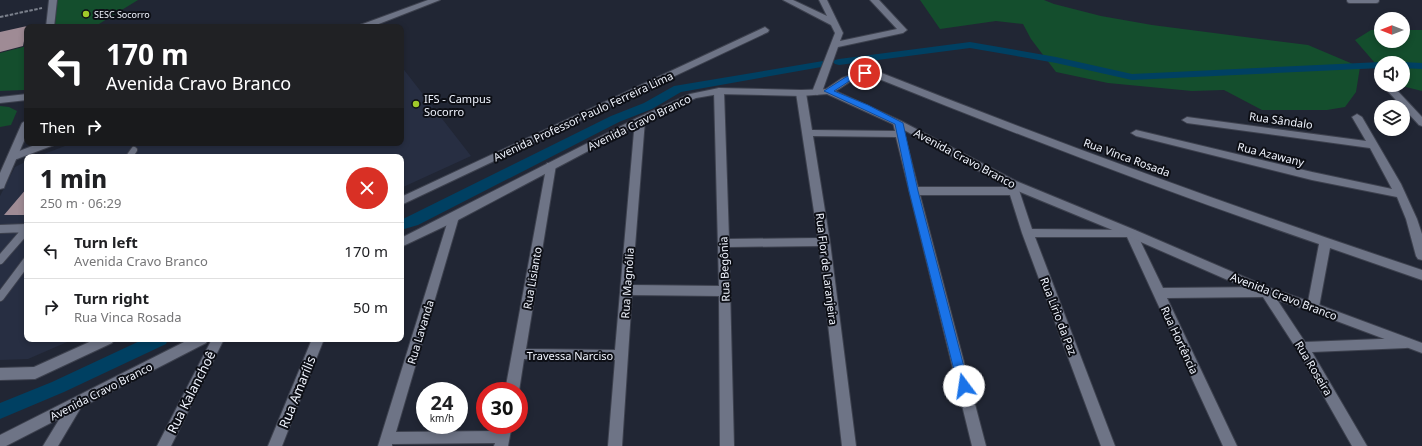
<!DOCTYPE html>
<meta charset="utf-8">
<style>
body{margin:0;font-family:"Noto Sans",sans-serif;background:#f2f2f2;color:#202124;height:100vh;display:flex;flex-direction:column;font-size:15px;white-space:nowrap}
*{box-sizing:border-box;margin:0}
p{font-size:13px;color:#757577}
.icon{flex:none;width:22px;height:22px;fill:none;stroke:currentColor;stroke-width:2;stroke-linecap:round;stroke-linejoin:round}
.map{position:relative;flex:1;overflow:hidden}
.panel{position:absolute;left:24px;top:154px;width:380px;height:188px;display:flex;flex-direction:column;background:#fff;border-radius:8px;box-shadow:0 2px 6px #0003}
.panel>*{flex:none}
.top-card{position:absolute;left:24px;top:24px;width:380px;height:122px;border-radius:8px;box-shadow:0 2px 6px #0003;background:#202124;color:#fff;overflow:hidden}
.needle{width:26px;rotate:270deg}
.tools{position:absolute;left:1374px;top:12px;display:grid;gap:8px}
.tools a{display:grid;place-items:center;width:36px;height:36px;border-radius:50%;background:#fff;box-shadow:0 2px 6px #0003;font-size:20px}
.speed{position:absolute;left:416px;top:382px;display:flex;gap:8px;font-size:20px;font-weight:700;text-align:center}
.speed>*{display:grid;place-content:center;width:52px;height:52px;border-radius:50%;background:#fff;box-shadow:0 2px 6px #0003;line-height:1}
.speed small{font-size:10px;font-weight:400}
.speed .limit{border:6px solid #d22;background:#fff;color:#111}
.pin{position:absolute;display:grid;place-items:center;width:34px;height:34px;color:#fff;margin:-17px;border:2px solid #fff;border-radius:50%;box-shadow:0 1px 4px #0007}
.me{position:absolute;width:44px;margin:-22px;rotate:346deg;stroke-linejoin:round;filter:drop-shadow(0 0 3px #0008)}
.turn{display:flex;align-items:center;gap:14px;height:84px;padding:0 16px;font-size:18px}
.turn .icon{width:52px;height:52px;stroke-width:2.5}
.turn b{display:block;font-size:28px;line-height:34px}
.then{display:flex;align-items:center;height:38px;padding:0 16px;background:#0003;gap:8px;font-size:15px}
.round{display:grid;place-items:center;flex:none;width:42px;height:42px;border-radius:21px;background:#f2f2f2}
.overview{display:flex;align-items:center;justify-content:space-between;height:68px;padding:0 16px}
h1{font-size:24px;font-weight:800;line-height:30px}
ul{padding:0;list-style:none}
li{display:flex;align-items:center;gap:12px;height:56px;padding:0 16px;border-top:1px solid #e0e0e0}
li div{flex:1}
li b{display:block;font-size:15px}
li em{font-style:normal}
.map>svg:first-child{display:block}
.built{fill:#272e42}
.green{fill:#144e2d}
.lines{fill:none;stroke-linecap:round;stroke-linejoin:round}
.canal{fill:#004062;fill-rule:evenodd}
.building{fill:#9f8b95}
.service-far1-casing{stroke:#3d414e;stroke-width:8}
.service-casing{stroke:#3d414e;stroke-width:10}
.minor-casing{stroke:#3d414e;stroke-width:2}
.tertiary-casing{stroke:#3d414e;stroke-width:2}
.path{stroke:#7b808c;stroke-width:2;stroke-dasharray:3.5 1.5;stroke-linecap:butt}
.service-far1{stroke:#6e7486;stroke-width:6}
.service{stroke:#6e7486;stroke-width:8}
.minor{fill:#6e7486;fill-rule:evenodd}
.tertiary{fill:#6e7486;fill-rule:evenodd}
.route{fill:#1a73e8;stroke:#114b97}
.poi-dot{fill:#a1c92a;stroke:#0d0f16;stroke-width:1.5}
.labels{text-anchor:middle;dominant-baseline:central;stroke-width:4;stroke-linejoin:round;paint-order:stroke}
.far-poi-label{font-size:9px;fill:#f0f4fe;stroke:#0d0f16;text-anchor:start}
.poi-label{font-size:11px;fill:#f0f4fe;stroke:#0d0f16;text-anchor:start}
.street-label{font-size:11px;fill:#f0f4fe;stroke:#0d0f16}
.near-street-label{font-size:13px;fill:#f0f4fe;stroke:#0d0f16}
</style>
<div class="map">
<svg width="1422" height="446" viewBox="0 0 1422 446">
<rect width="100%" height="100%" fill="#212634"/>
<!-- built -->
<path class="built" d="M401,66L471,156L401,188V157H36L73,143H401Z
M27,161V339H74L28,359L0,360V196L15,167Z"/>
<!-- green -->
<path class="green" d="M57,0H138L94,27H55Z
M920,0H1044L1054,4L1101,16L1152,25L1308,45L1360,67L1356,92L1345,107L1327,110H1262L1224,90L1192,91L1108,83L1056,72L1031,39L1023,24L996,21L940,29Z
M1371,30H1381V41H1403V30H1422V91L1398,85H1403V63H1381V70L1355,40Z
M27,46V79L24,90L0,91V53Z
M0,106L9,107L17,111L11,125L0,127Z"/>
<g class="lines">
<!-- canal -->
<path class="canal" d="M970,42L1056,57L1132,74L1381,62L1385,63H1381V68L1132,80L1056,63L970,48L839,65L835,64L833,62L835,60L839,59Z
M823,61L827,62L829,64L827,66L681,92L652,109L619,122L418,225L401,230V220L611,116L644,103L674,86Z
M1403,62L1422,63V69L1403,68V63H1399Z
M144,339H168L166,344L64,392L0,419V403L52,382Z"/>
</g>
<!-- building -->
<path class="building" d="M27,26L23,46L0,52V32Z
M27,188V215H4Z"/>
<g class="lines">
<defs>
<path id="service-far1" d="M1350,0H1376
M129,157L134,150"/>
<path id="service" d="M0,229L27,228
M0,260L27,229
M0,297L27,261"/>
<path id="minor" d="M428,0H440L371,27H359L360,25Z
M783,0H793L827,16L819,0H827L843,33L840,41L897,29L870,0H879L907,30L903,33L838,47L822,92L817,95L812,92L835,33L831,25Z
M765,27L769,30L768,32L401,205V197Z
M863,71L879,72C1058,143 1239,209 1422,270V280L1330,248L1319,307L1317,310L1313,312L1309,310L1307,307L1319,244C1169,193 1021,136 874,77C867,76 860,77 853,80C845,84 834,95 825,93L823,91L842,78Z
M1380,74L1381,75V81L1375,77Z
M1382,85H1392L1422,117V126L1419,125Z
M719,88L724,91L729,239L818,238L796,93L798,91L801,90L806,93L812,130L895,131L893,123L895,121H901L918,187H1008L1007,184L1008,181H1016L1032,229L1135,230L1163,288L1266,287L1270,289L1305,342L1406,338L1410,339L1412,343L1410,347L1406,348L1312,352L1367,446H1352L1298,351L1263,297L1167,298L1237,446H1223L1127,237H1035L1115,446H1101L1022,233L1010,195H920L986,446H972L896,137L813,136L830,242L856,446H842L819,246L729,247L734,446H720L719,296L632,295L622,446H608L615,360L524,359L519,391H505L547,163H555L556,165L526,349L615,350L635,120L637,118H643L645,120L632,285L719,286L714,91Z
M27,94V100L0,103V97Z
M1357,114L1362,117L1401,184L1417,219L1422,234V260L1418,259L1416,256L1406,219L1397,197L1312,180L1136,136L1131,133L1136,130L1312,172L1392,189L1370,148L1187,123L1182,120L1187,117L1366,141L1352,117Z
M40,143H55L54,145L17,159L13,160L8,157L9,155Z
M454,213L458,214L459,217L396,432L497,431L498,425H512L508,446H494L495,443L392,444V446H378L449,217L450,214Z
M96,339H114L112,343L35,379L0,380V368L34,367Z
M212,339H224L171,446H157Z
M312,339H324L282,446H268Z
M76,398L81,400L83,404L58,446H43L71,400Z"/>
<path id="tertiary" d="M49,0H57L54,27H46Z
M719,88L801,90L831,89L901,121L1016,181L1135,230L1270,288L1317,304L1422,343V353L1310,311L1262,295L1127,236L1008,187L895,125L827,94L801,96L719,94L696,98L643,122L458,220L401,247V238L637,118L690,94Z
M27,120V134L5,185L4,188L0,189V173L22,123Z
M190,339H208L206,343L6,446H0V435Z"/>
</defs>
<!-- service-far1 casing -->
<use href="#service-far1" class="service-far1-casing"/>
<!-- service casing -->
<use href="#service" class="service-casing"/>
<!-- minor casing -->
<use href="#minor" class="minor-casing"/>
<!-- tertiary casing -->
<use href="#tertiary" class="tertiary-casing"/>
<!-- path -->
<path class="path" d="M0,17L42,8"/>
<!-- service-far1 -->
<use href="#service-far1" class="service-far1"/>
<!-- service -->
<use href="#service" class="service"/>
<!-- minor -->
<use href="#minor" class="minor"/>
<!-- tertiary -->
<use href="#tertiary" class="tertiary"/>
</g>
<!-- route -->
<path class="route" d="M865,71L869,73L868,74L851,80L834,91L868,105L903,123L918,191L969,386L968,389L964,391L960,389L958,386L909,191L895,124L824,91L846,77Z"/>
<!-- markers -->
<g class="poi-dot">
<circle cx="86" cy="14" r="4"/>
<circle cx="416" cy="104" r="4"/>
</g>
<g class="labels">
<!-- far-poi labels -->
<g class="far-poi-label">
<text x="94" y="14">SESC Socorro</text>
</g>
<!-- poi labels -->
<g class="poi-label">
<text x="424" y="98">IFS - Campus<tspan x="424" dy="13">Socorro</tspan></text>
</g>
<!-- street labels -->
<g class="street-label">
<text transform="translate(583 116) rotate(-25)">Avenida Professor Paulo Ferreira Lima</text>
<text transform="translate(1281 120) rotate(8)">Rua Sândalo</text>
<text transform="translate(639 122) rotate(-26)">Avenida Cravo Branco</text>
<text transform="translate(1271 154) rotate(14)">Rua Azawany</text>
<text transform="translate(1127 157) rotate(20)">Rua Vinca Rosada</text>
<text transform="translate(965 158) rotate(28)">Avenida Cravo Branco</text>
<text transform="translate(724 269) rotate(-92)">Rua Begônia</text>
<text transform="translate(827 269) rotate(83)">Rua Flor de Laranjeira</text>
<text transform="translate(532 278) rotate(-80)">Rua Lisianto</text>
<text transform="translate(627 283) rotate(-86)">Rua Magnólia</text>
<text transform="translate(1284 296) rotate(21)">Avenida Cravo Branco</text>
<text transform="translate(1059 316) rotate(69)">Rua Lírio da Paz</text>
<text transform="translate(420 332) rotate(-73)">Rua Lavanda</text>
<text transform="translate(1180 340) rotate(65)">Rua Hortência</text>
<text x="570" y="355">Travessa Narciso</text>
<text transform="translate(1314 368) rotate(59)">Rua Roseira</text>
<text transform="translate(101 391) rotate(-27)">Avenida Cravo Branco</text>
</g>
<!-- near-street labels -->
<g class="near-street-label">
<text transform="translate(191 392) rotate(-63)">Rua Kalanchoê</text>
<text transform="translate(297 392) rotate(-68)">Rua Amarílis</text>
</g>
</g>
</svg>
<div class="tools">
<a><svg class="needle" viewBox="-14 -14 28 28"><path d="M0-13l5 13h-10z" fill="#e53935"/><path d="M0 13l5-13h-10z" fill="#757577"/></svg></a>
<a><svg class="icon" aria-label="sound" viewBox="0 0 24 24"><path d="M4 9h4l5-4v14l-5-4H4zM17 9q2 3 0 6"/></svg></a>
<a><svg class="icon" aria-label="layers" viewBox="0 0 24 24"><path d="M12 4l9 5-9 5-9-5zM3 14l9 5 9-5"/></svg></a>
</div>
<div class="speed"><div>24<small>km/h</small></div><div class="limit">30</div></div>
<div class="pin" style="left:865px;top:73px;background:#d93025"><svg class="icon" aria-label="arrive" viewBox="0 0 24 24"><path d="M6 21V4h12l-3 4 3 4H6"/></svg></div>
<svg class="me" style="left:964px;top:386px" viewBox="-20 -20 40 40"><circle r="19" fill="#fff"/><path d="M0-13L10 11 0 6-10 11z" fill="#1a73e8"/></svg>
<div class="top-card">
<div class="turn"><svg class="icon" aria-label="left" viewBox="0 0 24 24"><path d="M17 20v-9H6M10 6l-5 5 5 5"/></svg><div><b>170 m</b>Avenida Cravo Branco</div></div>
<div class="then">Then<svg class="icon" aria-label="right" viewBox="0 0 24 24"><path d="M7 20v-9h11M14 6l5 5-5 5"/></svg></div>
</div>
<section class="panel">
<div class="overview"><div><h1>1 min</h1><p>250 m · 06:29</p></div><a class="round" style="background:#d93025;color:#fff"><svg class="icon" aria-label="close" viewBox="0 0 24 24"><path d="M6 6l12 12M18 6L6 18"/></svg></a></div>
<ul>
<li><svg class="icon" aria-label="left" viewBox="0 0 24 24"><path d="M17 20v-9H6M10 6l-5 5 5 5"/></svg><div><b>Turn left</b><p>Avenida Cravo Branco</p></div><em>170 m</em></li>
<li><svg class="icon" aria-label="right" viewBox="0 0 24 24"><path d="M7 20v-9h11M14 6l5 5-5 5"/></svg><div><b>Turn right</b><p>Rua Vinca Rosada</p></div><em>50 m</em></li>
</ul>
</section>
</div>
